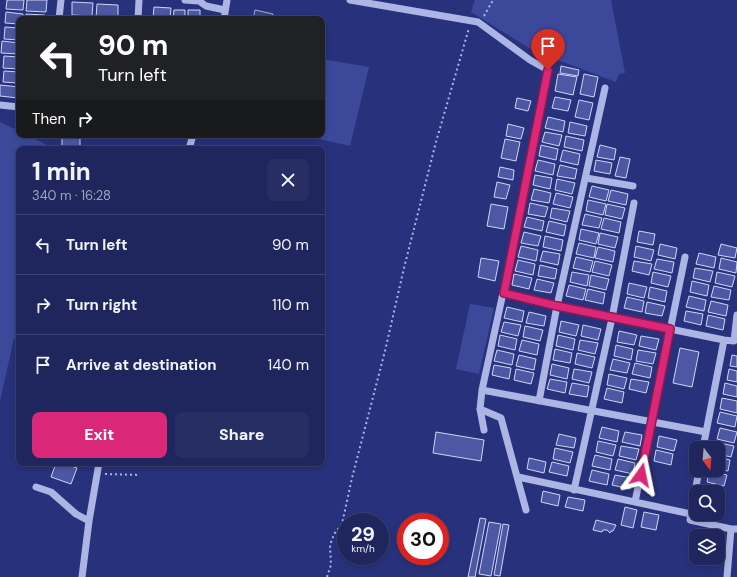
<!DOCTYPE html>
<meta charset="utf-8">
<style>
body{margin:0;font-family:"DM Sans",sans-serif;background:#262e63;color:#f1f3f6;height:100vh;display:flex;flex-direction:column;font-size:15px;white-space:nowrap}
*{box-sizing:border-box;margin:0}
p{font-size:13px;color:#a1a5bc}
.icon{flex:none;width:22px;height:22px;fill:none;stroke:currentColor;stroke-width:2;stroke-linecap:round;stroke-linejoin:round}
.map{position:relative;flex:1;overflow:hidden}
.sheet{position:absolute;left:16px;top:146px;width:309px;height:320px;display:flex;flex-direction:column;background:#1e265d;border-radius:8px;box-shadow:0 2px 6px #0003,0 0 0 1px #3c4372}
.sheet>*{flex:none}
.top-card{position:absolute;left:16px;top:16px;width:309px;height:122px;border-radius:8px;box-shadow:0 2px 6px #0003,0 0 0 1px #3c4372;background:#202124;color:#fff;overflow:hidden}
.needle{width:26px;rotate:164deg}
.controls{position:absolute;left:689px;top:441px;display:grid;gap:8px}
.controls a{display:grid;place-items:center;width:36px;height:36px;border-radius:8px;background:#1e265d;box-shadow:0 2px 6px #0003,0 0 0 1px #3c4372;font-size:20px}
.speed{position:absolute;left:337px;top:513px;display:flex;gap:8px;font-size:20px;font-weight:700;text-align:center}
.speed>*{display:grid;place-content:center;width:52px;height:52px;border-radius:50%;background:#1e265d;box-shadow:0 2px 6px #0003,0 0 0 1px #3c4372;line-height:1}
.speed small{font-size:10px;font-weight:400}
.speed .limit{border:6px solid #d22;background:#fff;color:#111}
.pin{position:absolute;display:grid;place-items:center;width:34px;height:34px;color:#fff;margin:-41px -17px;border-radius:50% 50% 50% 0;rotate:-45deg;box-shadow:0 0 4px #0007}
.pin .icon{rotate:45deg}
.me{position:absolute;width:44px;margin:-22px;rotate:12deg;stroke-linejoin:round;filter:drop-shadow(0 0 3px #0008)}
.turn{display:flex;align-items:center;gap:14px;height:84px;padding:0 16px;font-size:18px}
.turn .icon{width:52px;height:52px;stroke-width:2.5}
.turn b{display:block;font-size:28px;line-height:34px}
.then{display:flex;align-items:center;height:38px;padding:0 16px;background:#0003;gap:8px;font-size:15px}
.round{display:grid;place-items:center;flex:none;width:42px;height:42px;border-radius:8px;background:#262e63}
.overview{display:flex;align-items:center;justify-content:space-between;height:68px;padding:0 16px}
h1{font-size:24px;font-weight:800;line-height:30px}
.primary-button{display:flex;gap:8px;margin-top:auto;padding:8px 16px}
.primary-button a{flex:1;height:46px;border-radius:8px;background:#db2777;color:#fff;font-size:16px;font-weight:800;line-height:46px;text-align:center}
.primary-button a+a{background:#262e63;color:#f1f3f6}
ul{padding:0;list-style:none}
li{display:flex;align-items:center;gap:12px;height:60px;padding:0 16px;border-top:1px solid #3c4372}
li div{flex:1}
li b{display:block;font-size:15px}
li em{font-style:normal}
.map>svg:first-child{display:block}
.green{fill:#3c499a}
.water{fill:#3b427a;stroke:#a2ace4}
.building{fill:#4c58a3;stroke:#d0d5f4}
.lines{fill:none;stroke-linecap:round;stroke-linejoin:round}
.path{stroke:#adb5e4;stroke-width:2;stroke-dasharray:2 3;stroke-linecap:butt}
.minor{stroke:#adb5e4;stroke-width:7}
.route-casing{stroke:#8e194d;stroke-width:10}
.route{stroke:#db2777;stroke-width:7}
</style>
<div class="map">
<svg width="737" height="577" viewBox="0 0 737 577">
<rect width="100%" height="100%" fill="#28327c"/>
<!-- green -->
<path class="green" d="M475,0H611L625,73L619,74L616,82L534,51L471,12Z
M322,59L369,67L350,146L302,135H322Z
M0,122L19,131V135H27L55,149H19V340L14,338L0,401Z
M470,304L494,308L479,374L456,369Z"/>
<!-- water -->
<path class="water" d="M255,10L273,14L272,19H253Z"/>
<!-- building -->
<path class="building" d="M7,0H24L23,10L6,9Z
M27,0H47L46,12L26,11Z
M72,2L93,3L92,16L72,15Z
M97,4L118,5V19L96,18Z
M154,7L171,8L170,19L153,18Z
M174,10H185V19H173Z
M188,10H200V19H188Z
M6,12L23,14V19H19V24L5,23Z
M26,14L45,15V19H26Z
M5,27L19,28V40L4,39Z
M2,41L19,43V54L1,53Z
M4,56L19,57V69L3,68Z
M561,66L579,70L578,76L560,73Z
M4,71L19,72L18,83L3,82Z
M558,74L577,77L573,95L555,91Z
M584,74L598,77L594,97L580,94Z
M0,85L19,87L18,98L0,96Z
M555,97L571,100L568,111L552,108Z
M517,98L531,101L528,111L515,108Z
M579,100L593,103L589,120L575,117Z
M548,117L565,121L563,132L545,128Z
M570,122L587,126L585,136L568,133Z
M508,124L524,128L521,139L506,136Z
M545,132L562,135L559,146L542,142Z
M566,136L584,140L582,151L564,147Z
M62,137L80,138V149H62Z
M505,139L520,142L516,161L501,158Z
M541,145L558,149L556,160L539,156Z
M600,145L616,149L614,160L597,157Z
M563,150L580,154L578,165L560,161Z
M620,157L630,159L626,178L615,176Z
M538,160L555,164L553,175L535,171Z
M596,160L612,163L610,174L594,171Z
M560,165L577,169L575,179L557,176Z
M500,167L514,170L513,180L498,177Z
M535,175L552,178L550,189L533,185Z
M557,179L575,183L572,194L555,190Z
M497,182L510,185L506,199L494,197Z
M592,186L609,190L606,201L589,197Z
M534,189L551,193L549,203L531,200Z
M611,190L628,194L626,205L608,201Z
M556,193L573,197L570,208L553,204Z
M588,200L606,204L603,215L586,211Z
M530,203L548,207L545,217L528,214Z
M491,204L508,207L504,229L487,226Z
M607,204L625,208L622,219L605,215Z
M552,208L570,211L567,222L550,218Z
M585,214L602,218L599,228L582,225Z
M527,217L544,221L542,231L524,227Z
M604,218L621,222L619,233L601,229Z
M549,221L566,225L564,236L546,232Z
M581,229L599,233L596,244L579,240Z
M639,231L655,234L653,245L637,242Z
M524,232L541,236L538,246L521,243Z
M600,233L618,237L615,248L598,244Z
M545,236L563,240L561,251L543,247Z
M579,243L596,247L594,258L576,254Z
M660,244L677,248L675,259L658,255Z
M721,244L737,248L735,258L718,255Z
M521,246L538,250L536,261L518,257Z
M636,246L654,250L651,261L634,257Z
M598,247L615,251L613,262L595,258Z
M543,251L560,254L558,265L540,261Z
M699,253L716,257L714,268L696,264Z
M576,257L593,261L590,272L573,268Z
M481,258L499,261L495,281L478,277Z
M721,258L737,262L736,273L719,269Z
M657,259L674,262L672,273L654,269Z
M518,260L535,264L533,275L515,271Z
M595,261L612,265L609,276L592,272Z
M634,261L652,264L649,275L632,271Z
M540,265L557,269L555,279L538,276Z
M695,268L713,271L710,282L693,278Z
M572,272L589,275L587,286L570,282Z
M653,272L671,276L668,287L651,283Z
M717,272L735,276L732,287L715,283Z
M514,274L532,278L529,289L512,285Z
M591,275L609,279L606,290L589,286Z
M537,279L554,283L551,293L534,290Z
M692,281L709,285L707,296L690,292Z
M629,283L647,287L644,298L627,294Z
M569,285L586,289L583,300L566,296Z
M714,286L731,290L729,300L711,297Z
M650,287L667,291L665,302L648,298Z
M588,289L605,293L603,304L585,300Z
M689,296L706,300L704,311L686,307Z
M627,297L644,301L642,312L624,308Z
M711,301L728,305L726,316L708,312Z
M647,302L665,306L662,316L645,313Z
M507,307L524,311L522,322L504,318Z
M686,311L703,314L701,325L684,321Z
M529,312L546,316L544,326L526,323Z
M708,315L725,319L723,330L706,326Z
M561,321L579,325L576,336L559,332Z
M504,322L521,325L518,336L501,332Z
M583,325L601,329L598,340L581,336Z
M525,326L543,330L540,341L523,337Z
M619,331L637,335L634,345L617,342Z
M500,335L517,339L515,350L498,346Z
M558,335L575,339L573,350L556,346Z
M641,336L659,339L656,350L639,346Z
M522,340L539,344L537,355L519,351Z
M580,340L598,343L595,354L578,350Z
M616,345L633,349L631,360L614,356Z
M680,348L699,352L692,387L673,383Z
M555,349L572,353L570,363L553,360Z
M497,350L514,354L512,365L494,361Z
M638,350L656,353L653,364L636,361Z
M577,353L595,357L592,368L575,364Z
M519,355L536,359L534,370L516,366Z
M732,355L737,356V367L730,366Z
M613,359L630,363L627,373L610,370Z
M635,363L652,367L650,378L632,374Z
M552,364L569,368L567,379L550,375Z
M494,365L511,368L509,379L492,375Z
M516,369L534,373L531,384L514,380Z
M574,369L592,372L589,383L572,379Z
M729,369L737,371V382L727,380Z
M609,374L627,378L624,389L607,385Z
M550,379L567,382L565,393L547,389Z
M631,379L649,382L646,393L629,389Z
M572,383L589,386L587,397L569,394Z
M725,383L737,386V397L723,394Z
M607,388L624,392L622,403L604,399Z
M722,398L737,401V413L720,409Z
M720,412L737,416L735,427L717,423Z
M602,427L619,431L617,442L599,438Z
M720,428L737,432L734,443L717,439Z
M436,432L484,440L481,461L433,453Z
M625,432L642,435L640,446L622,442Z
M559,434L576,438L574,448L556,445Z
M659,436L677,440L674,451L657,447Z
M598,441L616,445L613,456L596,452Z
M716,442L734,446L731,457L718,454V448H715Z
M621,446L639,449L636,460L619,456Z
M555,448L573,452L570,463L553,459Z
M656,450L673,454L671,465L654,461Z
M595,455L612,459L610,470L592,466Z
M718,457L730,460L728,471L718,469Z
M529,458L546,462L544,473L527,469Z
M618,459L635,463L633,474L615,470Z
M552,462L569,466L567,476L549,472Z
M56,463H62L77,468L71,484L51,477Z
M592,470L609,474L607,485L589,481Z
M709,471L727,475L724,486L707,482Z
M615,475L632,478L630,489L612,485Z
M707,485L724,489L722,500L718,499V492H705Z
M543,491L560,495L558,506L541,502Z
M568,497L585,500L583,511L565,507Z
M625,507L637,510L633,528L621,525Z
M644,512L659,515L656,530L641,527Z
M480,518L486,519L475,577H468Z
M596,520L616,525L613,531H611L610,533L607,530H603L602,532L593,530Z
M489,522L501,524L491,576L479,574Z
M503,524L509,525L500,576L494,575Z"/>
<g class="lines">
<!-- path -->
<path class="path" d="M484,16L493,0
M105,474L140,475
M327,577L331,565L330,545L334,534L342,524L352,478L385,351L404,268L436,142L469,28"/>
<!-- minor -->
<path class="minor" d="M185,0L199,1L206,6L225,10
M350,0L478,22L530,60L548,70L503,293L482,390L480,409L484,430
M59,19L61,0
M138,19L139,0
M224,19L227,0
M0,105L19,107
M189,149L193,135
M586,178L633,186
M503,293L557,306L724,340L734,341L737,315
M482,390L706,432
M539,401L557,306L605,88
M480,409L501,418L526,510
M703,448L724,340
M699,470L690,520L731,529H737
M518,477L691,514
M36,487L51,492L76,514L89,521
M574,490L612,318L634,203
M635,502L685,257
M82,577L89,521L99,463
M727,577L731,529"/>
</g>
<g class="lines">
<defs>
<path id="route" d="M548,70L504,293L557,306L670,329L641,475"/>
</defs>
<!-- route casing -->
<use href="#route" class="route-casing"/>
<!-- route -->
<use href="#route" class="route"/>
</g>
</svg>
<div class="controls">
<a><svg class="needle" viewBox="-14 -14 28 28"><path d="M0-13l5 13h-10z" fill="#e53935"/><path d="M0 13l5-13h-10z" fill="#a1a5bc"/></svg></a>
<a><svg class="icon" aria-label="search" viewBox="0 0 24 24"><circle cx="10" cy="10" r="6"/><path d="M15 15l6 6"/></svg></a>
<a><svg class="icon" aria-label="layers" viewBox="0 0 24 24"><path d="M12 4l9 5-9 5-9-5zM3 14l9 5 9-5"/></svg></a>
</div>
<div class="speed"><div>29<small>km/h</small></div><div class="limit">30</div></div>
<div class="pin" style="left:548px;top:70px;background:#d93025"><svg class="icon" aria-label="arrive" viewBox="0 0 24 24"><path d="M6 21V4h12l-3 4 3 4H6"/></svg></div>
<svg class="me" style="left:641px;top:475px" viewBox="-20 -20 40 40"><path d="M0-17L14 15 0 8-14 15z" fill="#db2777" stroke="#fff" stroke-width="4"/></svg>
<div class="top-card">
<div class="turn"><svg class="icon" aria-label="left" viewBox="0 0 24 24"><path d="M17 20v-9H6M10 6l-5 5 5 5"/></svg><div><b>90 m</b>Turn left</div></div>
<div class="then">Then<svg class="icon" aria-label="right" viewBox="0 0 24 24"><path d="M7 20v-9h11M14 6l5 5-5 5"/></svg></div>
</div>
<section class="sheet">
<div class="overview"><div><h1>1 min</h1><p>340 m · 16:28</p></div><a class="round"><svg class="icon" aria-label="close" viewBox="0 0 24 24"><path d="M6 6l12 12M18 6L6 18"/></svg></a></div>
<ul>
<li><svg class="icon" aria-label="left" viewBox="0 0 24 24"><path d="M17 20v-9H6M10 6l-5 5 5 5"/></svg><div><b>Turn left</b></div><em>90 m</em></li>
<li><svg class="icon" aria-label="right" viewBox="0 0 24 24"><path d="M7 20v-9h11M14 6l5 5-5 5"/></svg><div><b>Turn right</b></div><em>110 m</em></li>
<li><svg class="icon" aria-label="arrive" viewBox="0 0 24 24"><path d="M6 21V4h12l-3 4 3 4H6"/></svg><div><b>Arrive at destination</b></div><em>140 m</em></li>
</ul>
<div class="primary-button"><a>Exit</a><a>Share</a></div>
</section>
</div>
